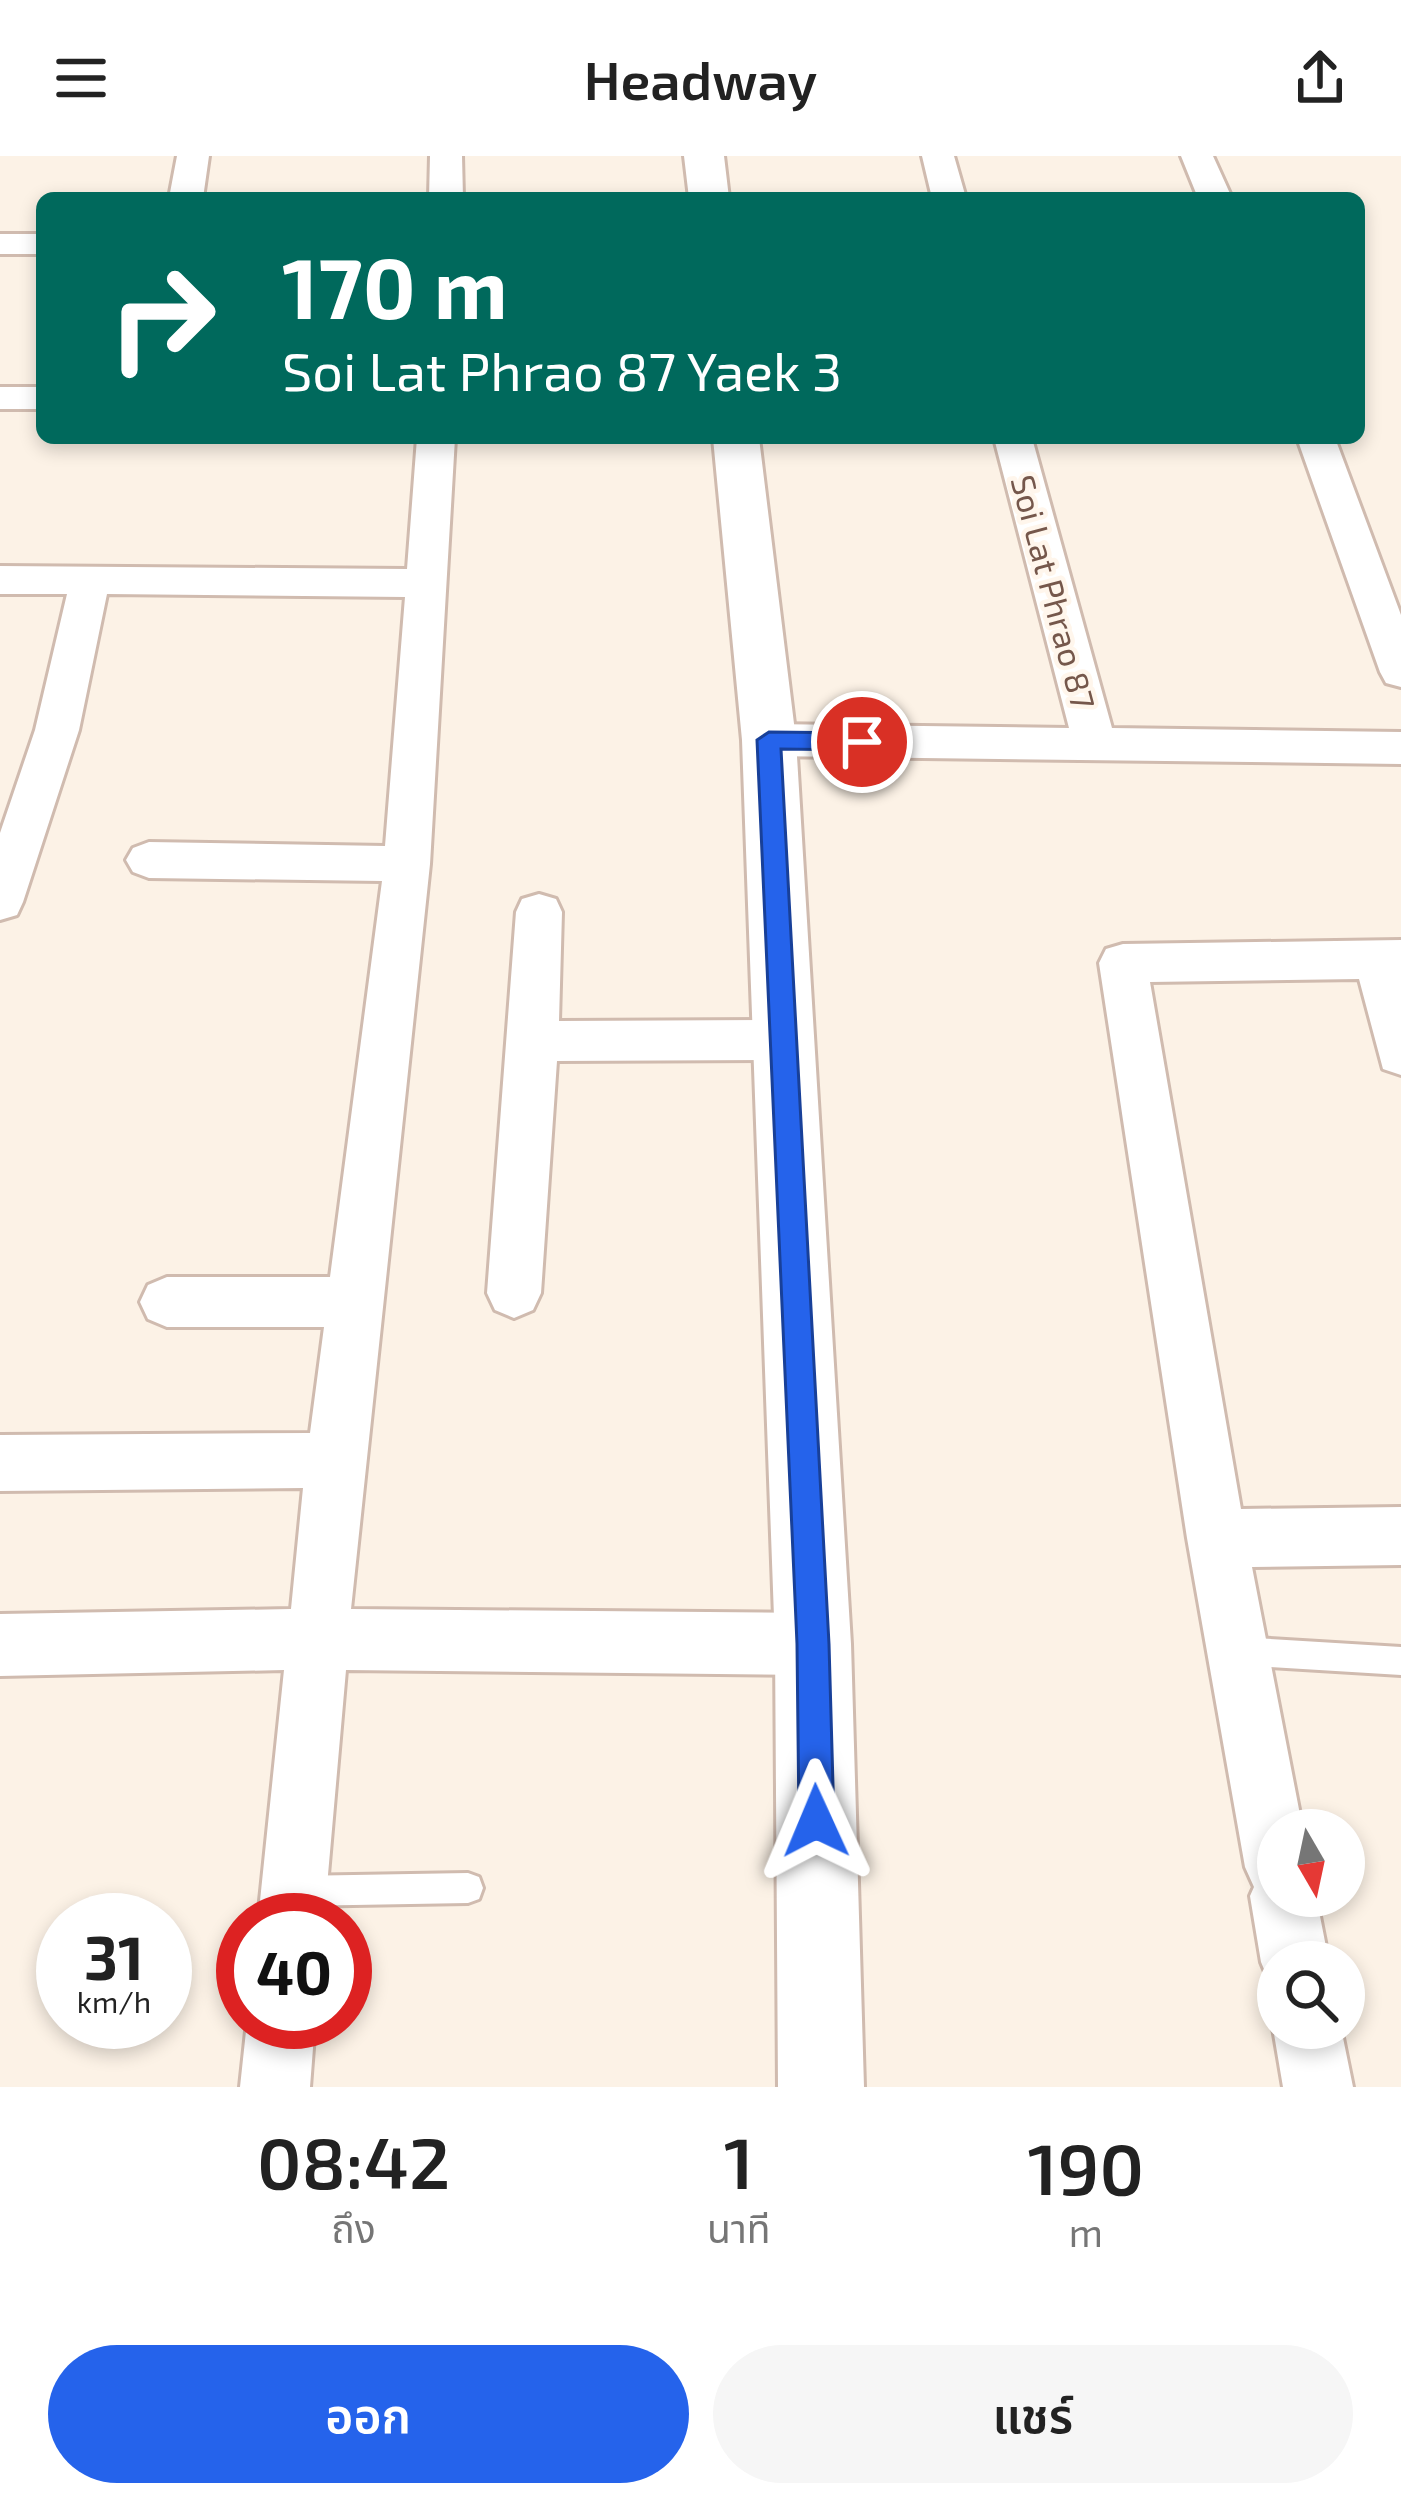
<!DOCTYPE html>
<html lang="th">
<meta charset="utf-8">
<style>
body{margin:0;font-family:"Exo 2","Noto Sans Thai",sans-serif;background:#f6f6f6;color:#222;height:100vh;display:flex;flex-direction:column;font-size:45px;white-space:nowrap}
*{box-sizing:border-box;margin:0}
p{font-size:39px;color:#767676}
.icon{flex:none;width:66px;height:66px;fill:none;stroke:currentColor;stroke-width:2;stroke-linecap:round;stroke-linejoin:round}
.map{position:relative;height:1931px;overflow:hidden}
.panel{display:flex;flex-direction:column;background:#fff;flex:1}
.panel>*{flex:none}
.guide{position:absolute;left:36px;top:36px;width:1329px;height:252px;border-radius:18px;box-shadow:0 6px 18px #0003;background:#00695c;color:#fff;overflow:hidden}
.needle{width:78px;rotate:171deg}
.fabs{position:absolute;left:1257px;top:1653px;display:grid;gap:24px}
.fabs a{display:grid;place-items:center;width:108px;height:108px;border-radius:50%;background:#fff;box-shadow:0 6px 18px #0003;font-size:60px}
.speed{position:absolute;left:36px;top:1737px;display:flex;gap:24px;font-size:60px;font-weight:700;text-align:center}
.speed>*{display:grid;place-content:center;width:156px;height:156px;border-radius:50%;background:#fff;box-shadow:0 6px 18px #0003;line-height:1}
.speed small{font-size:30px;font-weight:400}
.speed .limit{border:18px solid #d22;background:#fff;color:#111}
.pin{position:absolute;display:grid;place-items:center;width:102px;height:102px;color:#fff;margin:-51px;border:6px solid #fff;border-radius:50%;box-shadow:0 3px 12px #0007}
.me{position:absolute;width:132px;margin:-66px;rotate:359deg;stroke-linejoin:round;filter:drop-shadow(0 0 9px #0008)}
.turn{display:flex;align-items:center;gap:42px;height:252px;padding:0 48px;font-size:54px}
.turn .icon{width:156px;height:156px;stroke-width:2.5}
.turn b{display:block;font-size:84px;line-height:102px}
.eta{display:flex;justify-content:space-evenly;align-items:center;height:204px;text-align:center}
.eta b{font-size:72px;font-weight:600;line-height:84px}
.primary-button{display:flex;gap:24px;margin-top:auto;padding:24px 48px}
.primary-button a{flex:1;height:138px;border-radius:72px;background:#2563eb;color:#fff;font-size:48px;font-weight:600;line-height:138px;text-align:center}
.primary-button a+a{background:#f6f6f6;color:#222}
header{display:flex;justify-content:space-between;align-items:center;height:156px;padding:0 48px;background:#fff;font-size:54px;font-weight:600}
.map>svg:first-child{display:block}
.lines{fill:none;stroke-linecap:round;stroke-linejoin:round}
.service-casing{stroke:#d0bbaf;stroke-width:6}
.minor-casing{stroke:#d0bbaf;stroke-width:6}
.tertiary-casing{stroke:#d0bbaf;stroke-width:6}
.service{fill:#fff;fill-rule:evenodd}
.minor{fill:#fff;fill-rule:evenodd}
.tertiary{fill:#fff;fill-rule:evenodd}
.route{fill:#2563eb;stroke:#184099;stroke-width:3}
.labels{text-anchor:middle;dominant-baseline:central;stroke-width:9;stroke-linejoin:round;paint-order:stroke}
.far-street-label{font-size:33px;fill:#75574b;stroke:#fff6ec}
</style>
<header><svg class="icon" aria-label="menu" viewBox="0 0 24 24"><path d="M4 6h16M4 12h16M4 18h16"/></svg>Headway<svg class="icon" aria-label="share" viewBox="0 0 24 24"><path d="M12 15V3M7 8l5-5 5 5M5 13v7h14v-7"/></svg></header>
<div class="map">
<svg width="1401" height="1931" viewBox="0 0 1401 1931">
<rect width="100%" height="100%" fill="#fcf2e6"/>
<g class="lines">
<defs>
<path id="service" d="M1239,1481L1401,1491V1519L1239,1509L1229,1505L1225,1495L1229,1485Z
M468,1717L479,1721L483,1732L479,1743L468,1747L296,1750L285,1746L281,1735L285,1724L296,1720Z"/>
<path id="minor" d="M177,0H209L203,42H169Z
M430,0H462L463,42H429Z
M922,0H954L966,42H932Z
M1181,0H1213L1232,42H1198Z
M0,78H42V98H0Z
M0,231H42V253H0Z
M417,282H455L430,708L351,1453L813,1457L835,1466L844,1488L835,1510L813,1519L346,1514L324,1764H258L284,1514L0,1520V1458L291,1453L303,1332L0,1335V1279L310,1277L324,1171H167L148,1163L140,1146L148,1129L167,1121H330L382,725L149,722L133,716L126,704L133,692L149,686L385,690L405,441L107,438L79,574L23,746L17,759L0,764V677L35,574L67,438H0V410L407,413Z
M994,282H1032L1112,572L1401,576V608L769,600L754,595L747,584L754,573L769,568L1069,572Z
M1297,282H1335L1401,459V531L1386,527L1380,516Z
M539,738L556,743L562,756L559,865L784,864L801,870L809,884L801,898L784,904L557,905L541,1137L533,1154L514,1162L495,1154L487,1137L516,756L522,743Z
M1401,784V919L1383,913L1359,823L1150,826L1241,1353L1401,1351V1409L1252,1411L1303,1674H1278V1740H1316L1329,1806H1278V1833L1271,1830L1261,1806L1250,1740L1254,1731L1245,1711L1187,1382L1099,807L1106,793L1123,788Z
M1278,1859V1872H1341L1353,1931H1283L1273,1872Z
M247,1866H315L310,1931H240Z"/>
<path id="tertiary" d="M684,0H724L729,42H689Z
M713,282H759L796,584L851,1488L864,1931H778L775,1488L742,584Z"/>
</defs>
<!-- service casing -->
<use href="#service" class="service-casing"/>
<!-- minor casing -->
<use href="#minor" class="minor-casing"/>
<!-- tertiary casing -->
<use href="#tertiary" class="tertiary-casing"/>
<!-- service -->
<use href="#service" class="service"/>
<!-- minor -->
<use href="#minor" class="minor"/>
<!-- tertiary -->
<use href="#tertiary" class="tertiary"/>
</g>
<!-- route -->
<path class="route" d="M769,576L862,577L874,586L862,594L781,593L829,1488L834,1665L829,1677L816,1682L804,1677L799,1665L797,1488L757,584Z"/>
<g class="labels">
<!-- far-street labels -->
<g class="far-street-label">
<text transform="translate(1054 436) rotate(75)">Soi Lat Phrao 87</text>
</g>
</g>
</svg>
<div class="fabs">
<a><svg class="needle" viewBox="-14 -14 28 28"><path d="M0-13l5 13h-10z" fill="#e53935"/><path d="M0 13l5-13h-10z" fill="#767676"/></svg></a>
<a><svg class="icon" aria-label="search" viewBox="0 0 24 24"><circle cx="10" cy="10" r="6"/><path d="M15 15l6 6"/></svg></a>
</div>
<div class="speed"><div>31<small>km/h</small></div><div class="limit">40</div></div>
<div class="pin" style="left:862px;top:586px;background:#d93025"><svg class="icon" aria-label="arrive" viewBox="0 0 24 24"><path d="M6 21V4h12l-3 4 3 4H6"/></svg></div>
<svg class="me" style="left:816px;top:1665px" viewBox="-20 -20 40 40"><path d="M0-17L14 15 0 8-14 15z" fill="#2563eb" stroke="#fff" stroke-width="4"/></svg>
<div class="guide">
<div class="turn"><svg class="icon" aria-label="right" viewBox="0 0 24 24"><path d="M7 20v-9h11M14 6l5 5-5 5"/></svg><div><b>170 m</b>Soi Lat Phrao 87 Yaek 3</div></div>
</div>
</div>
<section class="panel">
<div class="eta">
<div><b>08:42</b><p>ถึง</p></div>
<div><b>1</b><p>นาที</p></div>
<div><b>190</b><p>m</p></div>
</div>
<div class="primary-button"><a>ออก</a><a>แชร์</a></div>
</section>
